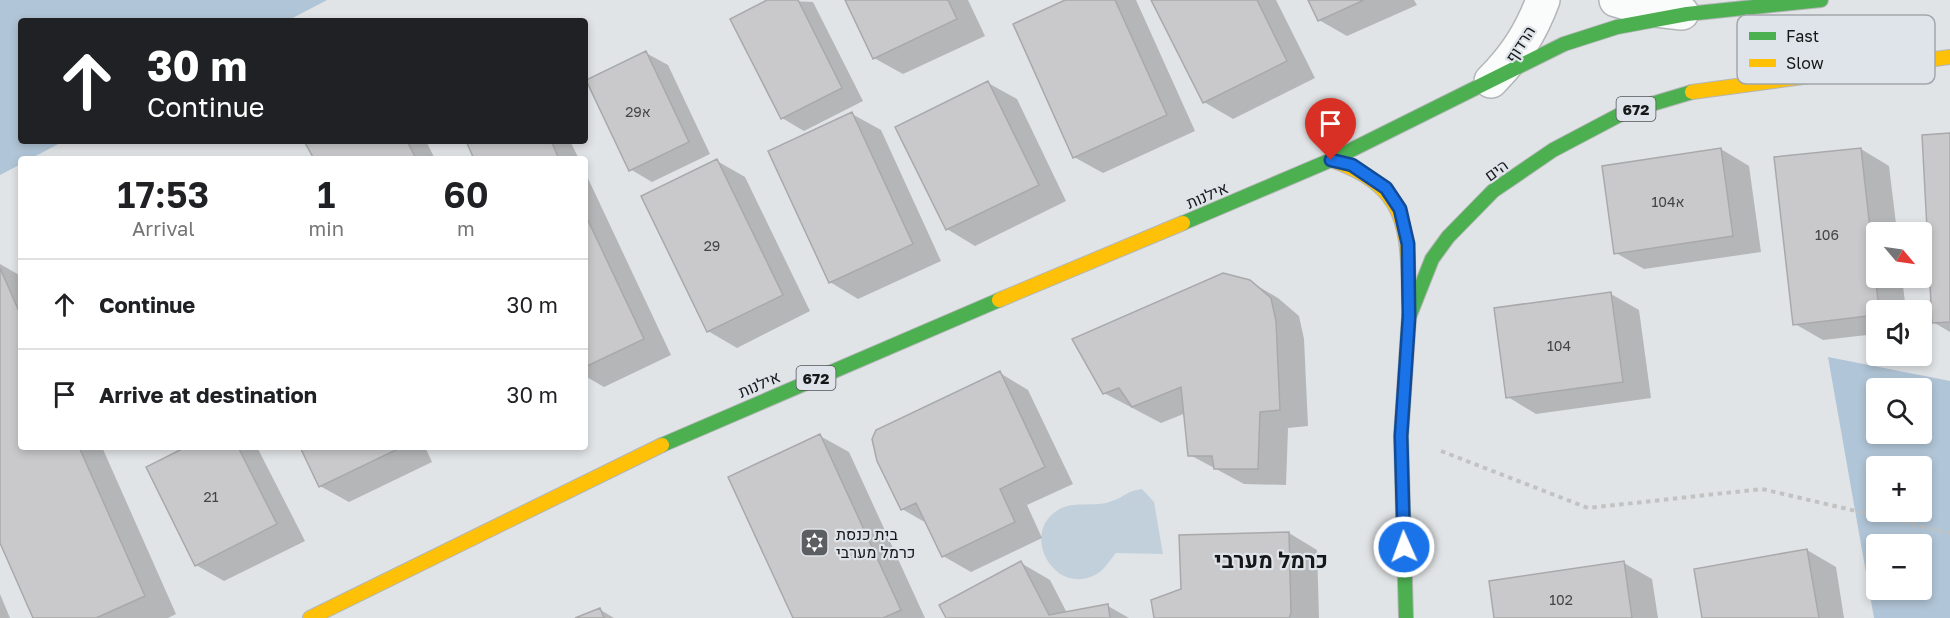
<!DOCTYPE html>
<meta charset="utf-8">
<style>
body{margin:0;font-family:"Golos Text",Heebo,sans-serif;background:#f6f6f6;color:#202124;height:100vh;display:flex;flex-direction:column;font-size:22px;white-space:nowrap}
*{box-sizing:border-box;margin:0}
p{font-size:20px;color:#757577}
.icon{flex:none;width:33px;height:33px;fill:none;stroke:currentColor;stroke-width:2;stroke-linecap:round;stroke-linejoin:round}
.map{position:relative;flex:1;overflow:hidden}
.panel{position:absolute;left:18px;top:156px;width:570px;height:294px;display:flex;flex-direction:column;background:#fff;border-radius:6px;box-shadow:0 3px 9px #0003}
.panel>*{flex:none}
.top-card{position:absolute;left:18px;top:18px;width:570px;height:126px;border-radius:6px;box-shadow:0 3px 9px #0003;background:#202124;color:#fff;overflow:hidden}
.needle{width:39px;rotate:119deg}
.controls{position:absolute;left:1866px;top:222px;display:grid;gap:12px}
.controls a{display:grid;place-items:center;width:66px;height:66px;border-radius:6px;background:#fff;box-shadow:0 3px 9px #0003;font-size:30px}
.pin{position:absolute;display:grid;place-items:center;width:51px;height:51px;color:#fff;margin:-62px -26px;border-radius:50% 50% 50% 0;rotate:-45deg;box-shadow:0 0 6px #0007}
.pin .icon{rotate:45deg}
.me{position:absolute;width:66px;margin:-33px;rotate:358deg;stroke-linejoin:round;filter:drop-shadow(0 0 4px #0008)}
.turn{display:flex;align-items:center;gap:21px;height:126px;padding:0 30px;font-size:27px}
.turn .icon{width:78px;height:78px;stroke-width:2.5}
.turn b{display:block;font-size:42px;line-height:51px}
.eta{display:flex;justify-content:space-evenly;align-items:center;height:102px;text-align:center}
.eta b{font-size:36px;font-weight:600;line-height:42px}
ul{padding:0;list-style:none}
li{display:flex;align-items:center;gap:18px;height:90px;padding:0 30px;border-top:2px solid #e0e0e0}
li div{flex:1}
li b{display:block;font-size:22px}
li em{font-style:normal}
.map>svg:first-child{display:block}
.green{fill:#c2d0dc}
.forest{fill:#b0c5d7;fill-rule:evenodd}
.shadow{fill:#0003}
.building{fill:#c9c9cb;stroke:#a9a9ab;stroke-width:1.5}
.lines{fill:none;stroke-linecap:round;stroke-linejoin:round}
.street-casing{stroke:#b3b6b8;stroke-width:36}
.fast-casing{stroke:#b3b6b8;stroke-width:16}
.slow-casing{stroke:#b3b6b8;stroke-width:16}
.path{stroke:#c1c3c3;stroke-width:4;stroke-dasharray:4.5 4.5;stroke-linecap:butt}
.street{stroke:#fafbfb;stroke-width:33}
.fast{stroke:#4caf50;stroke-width:14}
.slow{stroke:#ffc107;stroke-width:14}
.route-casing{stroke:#114b97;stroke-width:15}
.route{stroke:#1a73e8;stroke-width:10}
.labels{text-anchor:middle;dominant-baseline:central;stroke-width:4.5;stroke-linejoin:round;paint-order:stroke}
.number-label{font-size:14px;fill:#424446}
.shield{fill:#dee4e9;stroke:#515457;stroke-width:1.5}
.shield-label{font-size:15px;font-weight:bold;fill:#151719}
.street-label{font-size:16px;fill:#151719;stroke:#dee4e9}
.poi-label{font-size:16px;fill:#151719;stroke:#dee4e9;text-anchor:start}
.district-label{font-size:22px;font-weight:bold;fill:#151719;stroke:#dee4e9}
.key{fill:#dee4e9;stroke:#a2a6ab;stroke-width:1.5}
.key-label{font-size:16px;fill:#151719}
</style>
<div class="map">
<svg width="1950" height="618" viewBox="0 0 1950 618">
<rect width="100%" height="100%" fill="#e1e4e6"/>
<!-- green -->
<path class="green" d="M1142,489L1154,502L1163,554L1116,553C1109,561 1104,571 1093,576C1053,594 1020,533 1058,510C1074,500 1095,508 1112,501C1125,497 1126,491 1142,489Z"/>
<!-- forest -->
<path class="forest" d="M0,0H327L287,21H21V141H64L30,159H21V164L0,175Z
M1828,357L1950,381V618H1874ZM1876,388H1922V434H1876ZM1876,466H1922V512H1876ZM1876,544H1922V590H1876Z"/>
<!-- shadow -->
<path class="shadow" d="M771,0L813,2L863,101L804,131L782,118Z
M847,0H968L985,36L903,74L874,58Z
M1069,0H1136L1195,131L1103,173L1074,157Z
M1153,0H1276L1315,78L1233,119L1204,102Z
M1310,0H1414L1417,5L1347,36L1319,20Z
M646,53L668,65L710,154L652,182L630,169Z
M988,83L1017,99L1066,201L975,246L947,229Z
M852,114L881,130L941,261L858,299L830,282Z
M1950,135V332L1933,322Z
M306,141H426L435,159H315Z
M467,141H570L579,159H476Z
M1721,149L1749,166L1761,252L1644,269L1616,253Z
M1861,149L1889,166L1897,232H1876V278H1902L1906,310H1876V334L1823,340L1795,324Z
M717,161L745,177L810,311L737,348L708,331Z
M585,172L671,355L604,387L585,376Z
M0,264L21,276V447H102L176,614L168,618H35L0,539Z
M1249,281L1278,298L1299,316L1304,339L1308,426L1288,428L1286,485L1244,484L1190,455L1186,413L1161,423L1104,393Z
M1611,294L1639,310L1651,398L1536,414L1508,397Z
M1000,373L1028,390L1073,484L1027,505L1042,538L971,572L943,556L928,524L902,509Z
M820,436L849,452L925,618H795Z
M189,447H257L305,541L224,581L196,565Z
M302,447H425L432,462L349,502L320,486Z
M1289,533L1317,550L1319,618H1156L1182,590Z
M1807,550L1836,567L1844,618H1704Z
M1021,563L1050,580L1067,613L1108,606L1129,618H948Z
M1624,563L1652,579L1658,618H1496Z
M0,594L10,618H0Z
M599,609L614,618H579Z"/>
<!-- building -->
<path class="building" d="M767,0H798L842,88L781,119L730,19Z
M845,0H948L957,19L873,59Z
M1065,0H1115L1167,115L1073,158L1013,24Z
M1151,0H1257L1287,61L1203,103Z
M1308,0H1364L1318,21Z
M646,51L689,142L629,171L586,80Z
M988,81L1039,185L946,230L895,127Z
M852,112L913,244L829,283L768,151Z
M1950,133V322L1932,323L1922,135Z
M304,141H407L416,159H314Z
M466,141H551L559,159H474Z
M1721,148L1733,236L1614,254L1602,166Z
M1861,148L1879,310H1876V315L1793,325L1774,157Z
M717,159L783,295L707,332L641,196Z
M585,214L644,339L585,367Z
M0,268L21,316V447H79L145,596L96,618H33L0,543Z
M1223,273L1250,280L1271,298L1276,321L1280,410L1260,412L1258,469H1214L1212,456H1188L1181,387L1132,407L1119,388L1103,394L1072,339Z
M1611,292L1623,382L1506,398L1494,308Z
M1000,371L1045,467L1000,489L1015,522L942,557L916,503L901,510L877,461L872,439L876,430Z
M820,434L901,610L883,618H793L728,477Z
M186,447H238L277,524L195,566L146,467Z
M300,447H402L319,487Z
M1289,532L1291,613L1289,618H1154L1151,600L1181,589L1179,535Z
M1807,549L1819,618H1702L1694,569Z
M1021,561L1049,615L1108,604L1110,618H946L939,605Z
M1624,561L1632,618H1494L1489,581Z
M600,608L604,618H575Z"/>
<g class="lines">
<defs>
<path id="street" d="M1616,0L1647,9L1682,13
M1491,81C1516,56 1531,32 1543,0"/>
<path id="fast" d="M1183,223L1331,160L1564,44L1617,27L1687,14L1821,0
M662,445L999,300
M1406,618L1401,436L1409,317L1432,259L1448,237L1493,191L1553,150L1625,112L1692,92"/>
<path id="slow" d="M1692,92L1950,57
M1331,160C1408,187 1408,227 1409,301
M999,300L1183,223
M310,618L662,445"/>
</defs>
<!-- street casing -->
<use href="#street" class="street-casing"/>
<!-- fast casing -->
<use href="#fast" class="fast-casing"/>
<!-- slow casing -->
<use href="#slow" class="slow-casing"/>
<!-- path -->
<path class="path" d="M1441,451L1588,508L1762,489L1950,533"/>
<!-- street -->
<use href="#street" class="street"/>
<!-- fast -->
<use href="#fast" class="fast"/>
<!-- slow -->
<use href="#slow" class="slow"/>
</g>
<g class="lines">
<defs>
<path id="route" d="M1331,160L1352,165L1386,188L1400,209L1408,244L1409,317L1401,436L1404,547"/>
</defs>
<!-- route casing -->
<use href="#route" class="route-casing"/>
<!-- route -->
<use href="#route" class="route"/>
</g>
<!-- icons -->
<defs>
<symbol id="synagogue-square" viewBox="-11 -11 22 22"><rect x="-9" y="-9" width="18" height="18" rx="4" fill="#5c5f61" stroke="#dee4e9"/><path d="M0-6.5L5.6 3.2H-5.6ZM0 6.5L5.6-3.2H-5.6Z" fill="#fff"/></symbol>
</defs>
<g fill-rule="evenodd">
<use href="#synagogue-square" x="798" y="526" width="33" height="33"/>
</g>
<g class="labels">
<!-- number labels -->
<g class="number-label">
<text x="638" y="111">29א</text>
<text x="1668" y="201">104א</text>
<text x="1827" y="234">106</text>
<text x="712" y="245">29</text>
<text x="1559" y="345">104</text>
<text x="211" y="496">21</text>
<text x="1561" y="599">102</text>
</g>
<!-- shield labels -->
<g class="shield">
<rect x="1616.5" y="97" width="39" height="24" rx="4.5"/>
<rect x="796.5" y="366" width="39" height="24" rx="4.5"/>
</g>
<g class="shield-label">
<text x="1636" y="109">672</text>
<text x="816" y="378">672</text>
</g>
<!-- street labels -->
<g class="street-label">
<text transform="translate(1520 44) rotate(-57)">הרדוף</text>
<text transform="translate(1496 170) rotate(-36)">הים</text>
<text transform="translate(1207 195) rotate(-23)">אילנות</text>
<text transform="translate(759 384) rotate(-23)">אילנות</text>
</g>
<!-- poi labels -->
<g class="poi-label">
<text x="836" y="534">בית כנסת<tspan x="836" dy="18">כרמל מערבי</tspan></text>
</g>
<!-- district labels -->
<g class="district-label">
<text x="1271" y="559">כרמל מערבי</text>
</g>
</g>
<!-- legend -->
<rect x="1737" y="15" width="198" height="69" rx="9" class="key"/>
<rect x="1749" y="32" width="27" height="8" fill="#4caf50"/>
<rect x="1749" y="59" width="27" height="8" fill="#ffc107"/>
<g class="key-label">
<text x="1786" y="42">Fast</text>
<text x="1786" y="69">Slow</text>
</g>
</svg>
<div class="controls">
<a><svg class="needle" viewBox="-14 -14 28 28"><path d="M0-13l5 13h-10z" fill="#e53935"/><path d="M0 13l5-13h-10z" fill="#757577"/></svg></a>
<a><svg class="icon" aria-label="sound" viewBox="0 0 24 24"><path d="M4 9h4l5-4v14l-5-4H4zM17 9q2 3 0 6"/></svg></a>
<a><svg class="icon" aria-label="search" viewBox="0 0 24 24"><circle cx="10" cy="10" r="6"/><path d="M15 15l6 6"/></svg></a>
<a>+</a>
<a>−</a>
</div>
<div class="pin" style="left:1331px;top:160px;background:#d93025"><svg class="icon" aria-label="arrive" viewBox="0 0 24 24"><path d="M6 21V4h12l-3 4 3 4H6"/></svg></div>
<svg class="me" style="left:1404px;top:547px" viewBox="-20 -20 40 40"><circle r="17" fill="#1a73e8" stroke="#fff" stroke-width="3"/><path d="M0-11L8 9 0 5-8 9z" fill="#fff"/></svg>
<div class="top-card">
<div class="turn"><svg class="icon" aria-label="ahead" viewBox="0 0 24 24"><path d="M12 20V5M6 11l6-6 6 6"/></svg><div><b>30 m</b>Continue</div></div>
</div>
<section class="panel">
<div class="eta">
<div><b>17:53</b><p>Arrival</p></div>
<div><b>1</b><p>min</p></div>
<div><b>60</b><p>m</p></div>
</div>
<ul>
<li><svg class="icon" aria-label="ahead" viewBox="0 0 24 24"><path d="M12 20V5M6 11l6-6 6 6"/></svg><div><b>Continue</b></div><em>30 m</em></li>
<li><svg class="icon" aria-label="arrive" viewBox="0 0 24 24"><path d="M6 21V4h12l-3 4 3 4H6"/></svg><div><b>Arrive at destination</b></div><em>30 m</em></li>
</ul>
</section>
</div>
